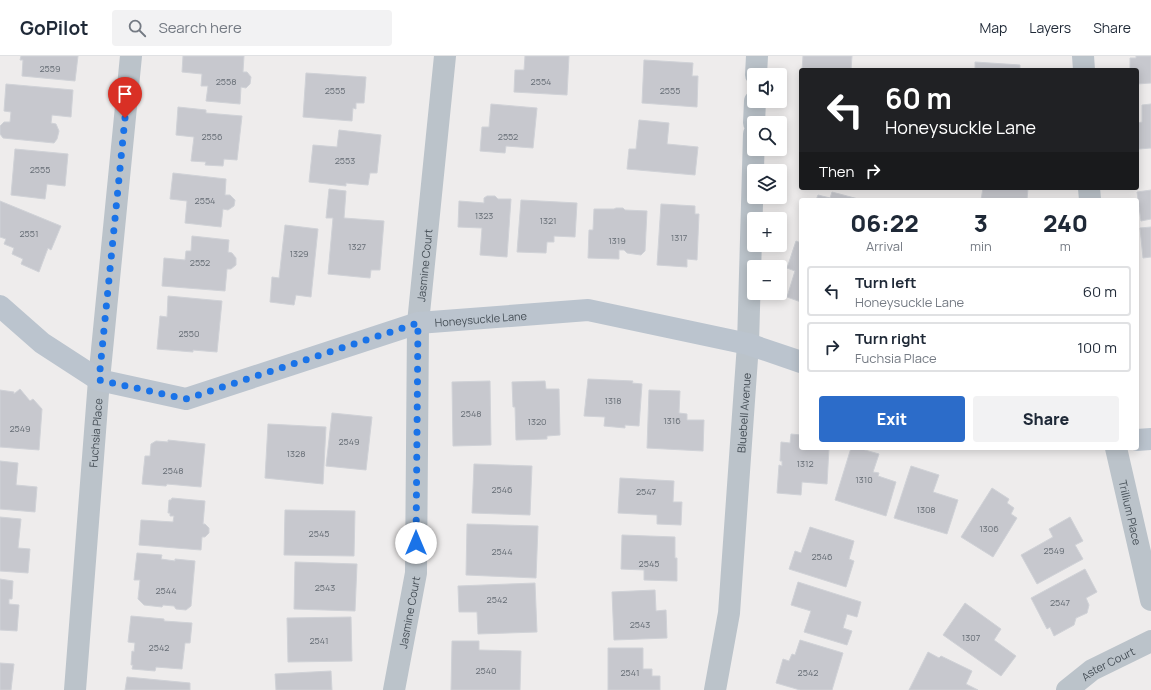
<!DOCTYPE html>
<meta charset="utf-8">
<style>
body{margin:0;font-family:Manrope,sans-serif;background:#f2f2f3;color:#1f2937;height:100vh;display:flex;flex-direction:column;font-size:15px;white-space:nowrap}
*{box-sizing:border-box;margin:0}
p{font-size:13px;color:#747a83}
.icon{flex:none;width:22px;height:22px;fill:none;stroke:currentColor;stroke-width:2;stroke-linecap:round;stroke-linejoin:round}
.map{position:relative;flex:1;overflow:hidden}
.sheet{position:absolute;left:799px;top:142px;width:340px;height:252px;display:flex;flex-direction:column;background:#fff;border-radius:4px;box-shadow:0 2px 10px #0003}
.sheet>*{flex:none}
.hud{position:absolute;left:799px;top:12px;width:340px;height:122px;border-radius:4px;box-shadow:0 2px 10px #0003;background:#202124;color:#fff;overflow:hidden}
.buttons{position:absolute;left:747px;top:12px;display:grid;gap:8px}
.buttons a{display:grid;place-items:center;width:40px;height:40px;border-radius:4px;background:#fff;box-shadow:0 2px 10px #0003;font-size:20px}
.pin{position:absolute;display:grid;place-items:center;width:34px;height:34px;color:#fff;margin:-41px -17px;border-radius:50% 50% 50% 0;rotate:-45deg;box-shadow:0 0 4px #0007}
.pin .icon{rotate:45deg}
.me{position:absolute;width:44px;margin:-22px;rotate:0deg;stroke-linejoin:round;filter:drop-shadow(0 0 3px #0008)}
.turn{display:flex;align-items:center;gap:14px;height:84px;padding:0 20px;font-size:18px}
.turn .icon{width:52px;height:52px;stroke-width:2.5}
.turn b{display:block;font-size:28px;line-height:34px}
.then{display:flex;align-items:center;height:38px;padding:0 20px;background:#0003;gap:8px;font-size:15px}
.eta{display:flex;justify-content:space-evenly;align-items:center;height:68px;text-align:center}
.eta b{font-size:24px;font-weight:800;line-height:28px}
.button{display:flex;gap:8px;margin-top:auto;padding:8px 20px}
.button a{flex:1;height:46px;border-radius:4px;background:#2c6cc9;color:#fff;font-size:16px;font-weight:800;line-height:46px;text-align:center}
.button a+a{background:#f2f2f3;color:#1f2937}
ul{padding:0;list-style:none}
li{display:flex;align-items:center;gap:12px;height:50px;margin:0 8px 6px;padding:0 12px;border:2px solid #e0e1e3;border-radius:4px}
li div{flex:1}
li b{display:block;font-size:15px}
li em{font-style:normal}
header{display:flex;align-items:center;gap:24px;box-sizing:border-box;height:56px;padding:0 20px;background:#fff;border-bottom:1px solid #e0e1e3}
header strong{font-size:19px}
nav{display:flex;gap:22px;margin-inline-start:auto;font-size:14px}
.search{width:280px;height:36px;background:#f2f2f3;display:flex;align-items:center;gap:10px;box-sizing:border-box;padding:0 14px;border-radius:4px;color:#747a83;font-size:15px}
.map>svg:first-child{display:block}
.building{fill:#c7c8ce;stroke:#d0d2d7}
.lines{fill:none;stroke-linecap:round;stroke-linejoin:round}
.street{stroke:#bbc3ca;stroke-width:22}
.secondary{stroke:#bbc4ce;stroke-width:22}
.route{stroke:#1a73e8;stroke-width:7;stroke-dasharray:0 12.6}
.labels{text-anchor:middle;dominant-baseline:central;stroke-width:3.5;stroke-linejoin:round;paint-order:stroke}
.number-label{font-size:9px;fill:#666d75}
.street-label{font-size:11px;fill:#464f57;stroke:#fff}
</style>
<header>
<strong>GoPilot</strong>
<div class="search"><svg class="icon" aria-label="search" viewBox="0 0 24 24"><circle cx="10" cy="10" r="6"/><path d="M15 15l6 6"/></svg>Search here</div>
<nav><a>Map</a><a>Layers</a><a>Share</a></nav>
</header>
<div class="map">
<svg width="1151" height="634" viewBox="0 0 1151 634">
<rect width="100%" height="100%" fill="#eeecec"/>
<!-- building -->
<path class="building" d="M21,0H78L75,25L22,20L23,4H20Z
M183,0H244L243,16H247L251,21L250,28L246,32L241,31L240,48L206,45L208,30H201L202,18L182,16Z
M525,0H569L567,39L514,36L515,14H524Z
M803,0H852L851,14H802Z
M1136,0H1151V27L1137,28V14H1130V2H1136Z
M644,4L693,7L692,20H698L697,51L642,47Z
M975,6L1020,9V14H975Z
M306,17L366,21L364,47H356V53L353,52L352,65L303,61Z
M6,28L73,34L71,61L52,59L51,67L56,68L59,75L57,83L54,87L3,82L0,78V70L4,66H10L11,56L4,55Z
M491,48L537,52L533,92L506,90L505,97L480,95L482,71H489Z
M1151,48V92L1139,93L1137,67L1142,66V49Z
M178,51L206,54V57L242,60L237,104L224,103L223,110L205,109L206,106L191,105L194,81L176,79Z
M639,64L669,67L667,88L698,91L695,119L627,113L629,93H636Z
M339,74L381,79L377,117H370L368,129L346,127V130L309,126L313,89L337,91Z
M15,93L68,98L65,130L47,128L45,143L11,139Z
M173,117L226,123L225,139H230L235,144L234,150L228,154L223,153L221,171L185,167L187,145L170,143Z
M983,132H1028L1027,144H981Z
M329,133L346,135L344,162L384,165L380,214H371L370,222L328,218L333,162H326Z
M1151,134V163L1141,165L1137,136Z
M832,136L862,144H816L818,139L830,142Z
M487,140H495L498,143H511L507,201L480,199L482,172L458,171L459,145L484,147V142Z
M521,144L577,147L575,181L554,180V186H547L546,197L517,196Z
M0,145L61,170L51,194L48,192L39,216L21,208L23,203L12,198L14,192L4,188L6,183L0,181Z
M661,148L695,150V158H699L697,204L687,203V211L657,209Z
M616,152H623L625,154L647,155L645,195L641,199L627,197L624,194H619V203L588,202L589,174H593L594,153H614Z
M285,169L318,173L311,241L296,239L294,249L270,246L272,221L279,222Z
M1151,171V201L1143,202L1140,172Z
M192,180L229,184L228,196L232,197L236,202V209L231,213H227L225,235L162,230L164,202L185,204L186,195H191Z
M796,185L801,187V246L787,241L795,215L787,212Z
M168,240L222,245L217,296L193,294V296L157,293L160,260L167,261Z
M588,323L633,325L632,327L642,328L639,370L625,369V372L604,370L605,361L584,360Z
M490,325L491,389L453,390L452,326Z
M545,325L546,333H559L560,379L547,380V383L516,384L515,351H513L512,326Z
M20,333L30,345L33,343L42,353L39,394L0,391V334L14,336V338Z
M649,334L680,335L679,357L687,358V364H704L703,395L647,392Z
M332,357L372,361L366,414L326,410Z
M268,368L326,371L323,428L265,422Z
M791,378L801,379V392H829L827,428L802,426L801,439L777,437L779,409L782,410V405H780L781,386L790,387Z
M168,384L205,388L201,431L167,428L166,430L142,428L145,400H150L151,388L156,385L168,386Z
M851,392H858L879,398L873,416L879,417L878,420L896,426L886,460L835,444Z
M0,405L18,407L16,429L37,431L35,456L0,453Z
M474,408L532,410L530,459L472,457Z
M911,410L939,419L933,436L958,444L947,478L894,462Z
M620,422L674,425L673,446H682L681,469L657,468V459L618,457Z
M992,432L1009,443L1007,447L1014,452L1011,458L1017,462L993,501L961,481Z
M172,442L205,445L203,468H205L209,472V477L205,481H202L201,494L139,489L141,464L173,466L174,460H170V457H168L169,444H171Z
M285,454L355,455L354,500L284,499Z
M0,461L21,463L18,492L30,493L28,517L0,515Z
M1070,461L1083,485L1075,489L1083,503L1037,528L1021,499L1053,481L1049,473Z
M467,468L538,470L536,522L466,519Z
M810,471L854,485L849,503L854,505L846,531L789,513L795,495L801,497Z
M622,479L675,481V502H677V525L644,524V514L621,513Z
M137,497L162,499L161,503L175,505V503L195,505L191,550L186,554L176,553L174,550L163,549L162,551L144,549L138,543L140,524H134Z
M295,506L357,508L355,555L294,553Z
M1085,513L1097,536L1086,542L1089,549L1087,557L1076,562L1074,569L1054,580L1050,571L1047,573L1031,542Z
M0,523L13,525L12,543H9V548L19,549L17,575L0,574Z
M798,526L861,546L857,561L847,558L843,572L852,575L847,589L804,576L811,555L791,549Z
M535,527L537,576L478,578L477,556H459L458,530Z
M655,534L656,555L666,554L667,582L614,584L612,536Z
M965,547L1001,573L994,584L1016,600L1001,620L943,579Z
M131,560L164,563V565L192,567L190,587H185L182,613L156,611L155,615L132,613L133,609H131L132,595L134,596L135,587L128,586Z
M351,561L352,605L288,606L287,562Z
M800,584L843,597L832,634H800L776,627L783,603L789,605L792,598L795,599Z
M452,585H479V594L521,595L520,634H451Z
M608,592H643V613H652V620H660V634H608Z
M928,596L939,602L941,600L972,615L966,628L978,634H909Z
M0,607L14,608L11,634H0Z
M331,615L332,634H276L275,618Z
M127,621L190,627V634H125Z"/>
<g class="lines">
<!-- street -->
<g class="street">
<path d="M1083,0L1084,14"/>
<path d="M756,19L757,0"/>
<path d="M754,67L755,45"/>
<path d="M1089,132L1090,144"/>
<path id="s1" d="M1116,392L1151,544"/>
<path id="s2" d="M75,634L99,324L131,0"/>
<path id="s3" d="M394,634L416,517L418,267L445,0"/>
<path id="s4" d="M715,634L729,557L748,288L754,78"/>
<path id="s5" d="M1067,634L1092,614L1151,585"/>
</g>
<!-- secondary -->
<g class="secondary">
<path id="s6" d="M0,250L42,287L99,324L186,343L418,267L588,254L748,288L801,306"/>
<path d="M1137,384L1151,383"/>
</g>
</g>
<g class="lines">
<!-- route -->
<path class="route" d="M125,62L99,324L186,343L418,267L416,487"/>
</g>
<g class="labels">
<!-- number labels -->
<g class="number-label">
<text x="50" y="12">2559</text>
<text x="226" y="25">2558</text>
<text x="541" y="25">2554</text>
<text x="335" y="34">2555</text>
<text x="670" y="34">2555</text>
<text x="212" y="80">2556</text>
<text x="508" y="80">2552</text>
<text x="345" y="104">2553</text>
<text x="40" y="113">2555</text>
<text x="205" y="144">2554</text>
<text x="484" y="159">1323</text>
<text x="548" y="164">1321</text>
<text x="29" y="177">2551</text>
<text x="679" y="181">1317</text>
<text x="617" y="184">1319</text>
<text x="357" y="190">1327</text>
<text x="299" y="197">1329</text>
<text x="200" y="206">2552</text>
<text x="189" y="277">2550</text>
<text x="613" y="344">1318</text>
<text x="471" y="357">2548</text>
<text x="672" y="364">1316</text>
<text x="537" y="365">1320</text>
<text x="20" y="372">2549</text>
<text x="349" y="385">2549</text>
<text x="296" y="397">1328</text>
<text x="805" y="407">1312</text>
<text x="173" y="414">2548</text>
<text x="864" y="423">1310</text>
<text x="502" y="433">2546</text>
<text x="646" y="435">2547</text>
<text x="926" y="453">1308</text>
<text x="989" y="472">1306</text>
<text x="319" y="477">2545</text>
<text x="1054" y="494">2549</text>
<text x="502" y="495">2544</text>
<text x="822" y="500">2546</text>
<text x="649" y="507">2545</text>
<text x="325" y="531">2543</text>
<text x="166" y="534">2544</text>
<text x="497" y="543">2542</text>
<text x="1060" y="546">2547</text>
<text x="640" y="568">2543</text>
<text x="971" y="581">1307</text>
<text x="319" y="584">2541</text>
<text x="159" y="591">2542</text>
<text x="486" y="614">2540</text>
<text x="630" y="616">2541</text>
<text x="808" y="616">2542</text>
</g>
<!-- street labels -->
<g class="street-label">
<text stroke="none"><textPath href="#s3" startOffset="427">Jasmine Court</textPath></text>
<text stroke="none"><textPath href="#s6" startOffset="520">Honeysuckle Lane</textPath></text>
<text stroke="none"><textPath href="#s4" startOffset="279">Bluebell Avenue</textPath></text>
<text stroke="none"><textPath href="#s2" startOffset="258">Fuchsia Place</textPath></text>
<text stroke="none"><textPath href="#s1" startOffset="66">Trillium Place</textPath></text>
<text stroke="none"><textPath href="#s3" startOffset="79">Jasmine Court</textPath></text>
<text stroke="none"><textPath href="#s5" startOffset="49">Aster Court</textPath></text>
</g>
</g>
</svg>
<div class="buttons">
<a><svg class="icon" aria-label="sound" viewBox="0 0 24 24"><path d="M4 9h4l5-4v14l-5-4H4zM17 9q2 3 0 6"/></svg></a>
<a><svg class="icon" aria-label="search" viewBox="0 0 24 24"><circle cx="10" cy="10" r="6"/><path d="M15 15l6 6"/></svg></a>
<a><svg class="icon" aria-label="layers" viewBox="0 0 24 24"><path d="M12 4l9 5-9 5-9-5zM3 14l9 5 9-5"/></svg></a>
<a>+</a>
<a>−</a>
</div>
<div class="pin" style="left:125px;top:62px;background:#d93025"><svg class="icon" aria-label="arrive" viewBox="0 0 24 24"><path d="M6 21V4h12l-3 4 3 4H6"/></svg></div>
<svg class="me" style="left:416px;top:487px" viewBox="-20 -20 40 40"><circle r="19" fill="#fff"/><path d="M0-13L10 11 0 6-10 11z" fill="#1a73e8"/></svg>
<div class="hud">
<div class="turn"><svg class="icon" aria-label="left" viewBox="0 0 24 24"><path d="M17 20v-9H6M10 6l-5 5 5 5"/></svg><div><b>60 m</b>Honeysuckle Lane</div></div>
<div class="then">Then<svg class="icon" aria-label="right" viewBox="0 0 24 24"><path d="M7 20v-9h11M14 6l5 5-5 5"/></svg></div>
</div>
<section class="sheet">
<div class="eta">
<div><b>06:22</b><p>Arrival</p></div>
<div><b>3</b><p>min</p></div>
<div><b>240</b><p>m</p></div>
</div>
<ul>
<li><svg class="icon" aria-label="left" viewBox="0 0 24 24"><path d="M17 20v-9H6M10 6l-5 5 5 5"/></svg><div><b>Turn left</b><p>Honeysuckle Lane</p></div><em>60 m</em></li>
<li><svg class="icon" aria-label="right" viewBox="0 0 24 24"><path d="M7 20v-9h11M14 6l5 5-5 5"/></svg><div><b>Turn right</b><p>Fuchsia Place</p></div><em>100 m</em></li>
</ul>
<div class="button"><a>Exit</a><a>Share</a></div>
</section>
</div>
